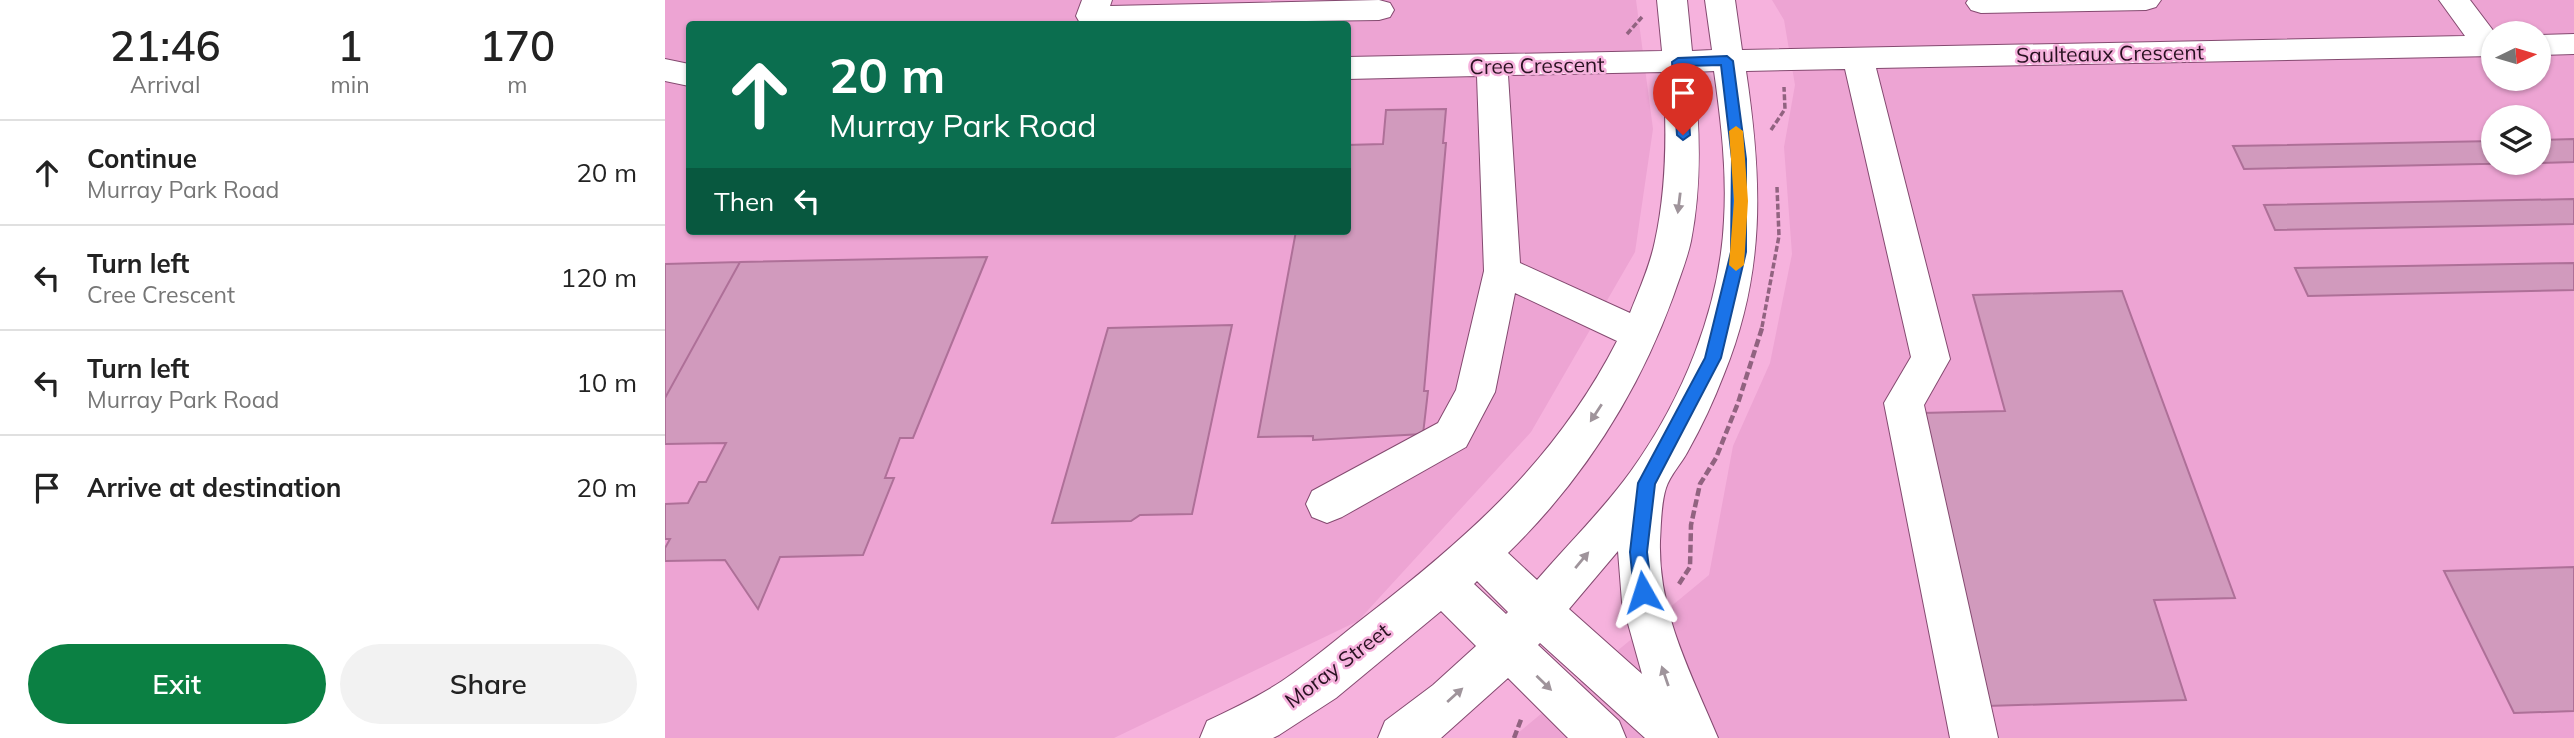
<!DOCTYPE html>
<style>
body{margin:0;font-family:Mulish,sans-serif;background:#f2f2f2;color:#222;height:100vh;display:flex;flex-direction:column;font-size:26px;white-space:nowrap}
*{box-sizing:border-box;margin:0}
p{font-size:23px;color:#767676}
.icon{flex:none;width:38px;height:38px;fill:none;stroke:currentColor;stroke-width:2;stroke-linecap:round;stroke-linejoin:round}
.map{position:relative;flex:1;overflow:hidden}
.panel{display:flex;flex-direction:column;background:#fff;width:665px}
.panel>*{flex:none}
.hud{position:absolute;left:21px;top:21px;width:665px;height:214px;border-radius:7px;box-shadow:0 2px 5px #0004;background:#0b6e4f;color:#fff;overflow:hidden}
.needle{width:46px;rotate:85deg}
.buttons{position:absolute;left:1816px;top:21px;display:grid;gap:14px}
.buttons a{display:grid;place-items:center;width:70px;height:70px;border-radius:50%;background:#fff;box-shadow:0 2px 5px #0004;font-size:35px}
.pin{position:absolute;display:grid;place-items:center;width:60px;height:60px;color:#fff;margin:-72px -30px;border-radius:50% 50% 50% 0;rotate:-45deg;box-shadow:0 0 7px #0007}
.pin .icon{rotate:45deg}
.me{position:absolute;width:77px;margin:-38px;rotate:354deg;stroke-linejoin:round;filter:drop-shadow(0 0 5px #0008)}
.turn{display:flex;align-items:center;gap:24px;height:147px;padding:0 28px;font-size:32px}
.turn .icon{width:91px;height:91px;stroke-width:2.5}
.turn b{display:block;font-size:49px;line-height:60px}
.then{display:flex;align-items:center;height:66px;padding:0 28px;background:#0003;gap:14px;font-size:26px}
.eta{display:flex;justify-content:space-evenly;align-items:center;height:119px;text-align:center}
.eta b{font-size:42px;font-weight:600;line-height:49px}
.button{display:flex;gap:14px;margin-top:auto;padding:14px 28px}
.button a{flex:1;height:80px;border-radius:42px;background:#0b8043;color:#fff;font-size:28px;font-weight:600;line-height:80px;text-align:center}
.button a+a{background:#f2f2f2;color:#222}
ul{padding:0;list-style:none}
li{display:flex;align-items:center;gap:21px;height:105px;padding:0 28px;border-top:2px solid #e0e0e0}
li div{flex:1}
li b{display:block;font-size:26px}
li em{font-style:normal}
main{display:flex;flex:1;min-height:0}
.map>svg:first-child{display:block}
.built{fill:#eda4d3;fill-rule:evenodd}
.building{fill:#d19abd;stroke:#ae7098;stroke-width:2}
.lines{fill:none;stroke-linecap:round;stroke-linejoin:round}
.minor-casing{stroke:#844a70;stroke-width:2}
.path-far1{stroke:#916380;stroke-width:3.5;stroke-dasharray:6 2.5;stroke-linecap:butt}
.path{stroke:#916380;stroke-width:4.5;stroke-dasharray:8 3.5;stroke-linecap:butt}
.minor{fill:#fff;fill-rule:evenodd}
.oneway{fill:#9f949b}
.route{fill:#1a73e8;stroke:#114b97;stroke-width:2}
.slow{fill:#f59e0b}
.labels{text-anchor:middle;dominant-baseline:central;stroke-width:5;stroke-linejoin:round;paint-order:stroke}
.street-label{font-size:21px;fill:#291121;stroke:#f6b2dd}
</style>
<main>
<section class="panel">
<div class="eta">
<div><b>21:46</b><p>Arrival</p></div>
<div><b>1</b><p>min</p></div>
<div><b>170</b><p>m</p></div>
</div>
<ul>
<li><svg class="icon" aria-label="ahead" viewBox="0 0 24 24"><path d="M12 20V5M6 11l6-6 6 6"/></svg><div><b>Continue</b><p>Murray Park Road</p></div><em>20 m</em></li>
<li><svg class="icon" aria-label="left" viewBox="0 0 24 24"><path d="M17 20v-9H6M10 6l-5 5 5 5"/></svg><div><b>Turn left</b><p>Cree Crescent</p></div><em>120 m</em></li>
<li><svg class="icon" aria-label="left" viewBox="0 0 24 24"><path d="M17 20v-9H6M10 6l-5 5 5 5"/></svg><div><b>Turn left</b><p>Murray Park Road</p></div><em>10 m</em></li>
<li><svg class="icon" aria-label="arrive" viewBox="0 0 24 24"><path d="M6 21V4h12l-3 4 3 4H6"/></svg><div><b>Arrive at destination</b></div><em>20 m</em></li>
</ul>
<div class="button"><a>Exit</a><a>Share</a></div>
</section>
<div class="map">
<svg width="1909" height="738" viewBox="0 0 1909 738">
<rect width="100%" height="100%" fill="#f6b2dd"/>
<!-- built -->
<path class="built" d="M0,0H971L988,129L970,252L866,432L693,621L449,738H0ZM24,24H682V231H24Z
M1107,0H1909V738H847L1044,575L1068,446L1105,363L1127,254L1119,147L1130,85L1119,20ZM1829,33H1874V79H1829ZM1829,117H1874V163H1829Z"/>
<!-- building -->
<path class="building" d="M781,109L778,143H781L759,391H763L758,434L648,440V436L593,437L631,231H682V145L718,144L721,110Z
M1909,139V162L1874,163V140Z
M1829,141V163H1865L1579,169L1568,146Z
M1909,199V224L1610,230L1599,205Z
M322,257L248,438H235L220,478H229L198,555L115,557L93,609L60,560L0,561V548L5,539H0V504L23,503L34,482H41L61,443L0,444V398L75,262Z
M75,262L0,398V264Z
M1909,263V290L1643,296L1630,268Z
M1457,291L1570,598L1489,600L1521,700L1322,706L1257,413L1340,411L1308,295Z
M567,325L527,514L475,515L466,521L387,523L443,328Z
M1909,567V711L1849,713L1779,571Z"/>
<g class="lines">
<defs>
<path id="minor" d="M417,0H447L445,6L714,0L725,3L729,10L725,17L714,20L421,24L415,23L411,16Z
M992,0H1022L1027,51L1047,50L1040,0H1070L1077,50L1800,36L1774,0H1805L1830,33L1829,56L1211,68L1285,359L1259,405L1333,738H1285L1219,403L1246,357L1180,69L1081,71C1097,179 1101,271 1059,374C1049,400 1037,426 1023,451C1017,463 1005,475 1001,488C996,503 996,525 995,541C993,613 1026,673 1053,738H980L875,643L873,645L954,721L961,738H903L843,678L776,738H713L720,721L768,685L811,646L776,611L671,698L614,735L608,738H535L542,721C567,709 593,697 617,681C648,660 676,635 705,613C807,534 892,458 952,341L850,293L830,392L801,447L677,517L662,523L647,517L641,504L647,491L773,423L791,390L819,271L812,76L682,79V57L997,51ZM1049,71C1056,121 1062,170 1059,220C1055,309 1017,400 966,471C938,510 903,544 872,580L843,553C917,481 973,393 1008,297C1014,279 1022,260 1026,241C1037,185 1035,128 1029,72ZM998,72C1002,129 1002,186 990,241C985,266 974,290 965,313L855,263L843,75ZM953,551L957,602L977,674L904,609ZM812,581L843,612L841,614L809,584Z
M1303,0H1496L1491,7L1481,10L1316,13L1306,10L1301,3Z
M1909,34V54L1874,55V35Z
M0,59L24,64V86L0,81Z"/>
</defs>
<!-- minor casing -->
<use href="#minor" class="minor-casing"/>
<!-- path-far1 -->
<path class="path-far1" d="M962,34L977,17
M1106,130L1120,109L1119,87
M1097,327L1114,236L1112,187"/>
<!-- path -->
<path class="path" d="M1014,584L1025,567L1026,525L1035,484L1051,458L1073,403L1098,325
M849,738L857,717"/>
<!-- minor -->
<use href="#minor" class="minor"/>
</g>
<!-- one-way arrows -->
<defs><path id="oneway-solid" d="M-6-.8H1V-3.2L6.5 0L1 3.2V.8H-6Z" transform="scale(1.75)"/></defs>
<g class="oneway">
<use href="#oneway-solid" transform="translate(1014 203) rotate(97)"/>
<use href="#oneway-solid" transform="translate(931 413) rotate(123)"/>
<use href="#oneway-solid" transform="translate(917 560) rotate(-50)"/>
<use href="#oneway-solid" transform="translate(1000 676) rotate(-109)"/>
<use href="#oneway-solid" transform="translate(879 683) rotate(44)"/>
<use href="#oneway-solid" transform="translate(790 695) rotate(-42)"/>
</g>
<!-- route -->
<path class="route" d="M1062,56L1068,61L1081,159V252L1056,358L990,484L982,552L987,592L984,599L978,601L971,599L969,592L965,552L973,483L1040,358L1066,252L1067,159L1056,65L1020,66L1025,135L1018,140L1012,135L1007,62L1013,58Z"/>
<!-- slow -->
<path class="slow" d="M1071,126L1078,131L1083,201L1079,265L1071,271L1064,265L1069,201L1064,131Z"/>
<g class="labels">
<!-- street labels -->
<g class="street-label">
<text transform="translate(1445 53) rotate(-1)">Saulteaux Crescent</text>
<text transform="translate(872 65) rotate(-1)">Cree Crescent</text>
<text transform="translate(672 665) rotate(-37)">Moray Street</text>
</g>
</g>
</svg>
<div class="buttons">
<a><svg class="needle" viewBox="-14 -14 28 28"><path d="M0-13l5 13h-10z" fill="#e53935"/><path d="M0 13l5-13h-10z" fill="#767676"/></svg></a>
<a><svg class="icon" aria-label="layers" viewBox="0 0 24 24"><path d="M12 4l9 5-9 5-9-5zM3 14l9 5 9-5"/></svg></a>
</div>
<div class="pin" style="left:1018px;top:135px;background:#d93025"><svg class="icon" aria-label="arrive" viewBox="0 0 24 24"><path d="M6 21V4h12l-3 4 3 4H6"/></svg></div>
<svg class="me" style="left:978px;top:592px" viewBox="-20 -20 40 40"><path d="M0-17L14 15 0 8-14 15z" fill="#1a73e8" stroke="#fff" stroke-width="4"/></svg>
<div class="hud">
<div class="turn"><svg class="icon" aria-label="ahead" viewBox="0 0 24 24"><path d="M12 20V5M6 11l6-6 6 6"/></svg><div><b>20 m</b>Murray Park Road</div></div>
<div class="then">Then<svg class="icon" aria-label="left" viewBox="0 0 24 24"><path d="M17 20v-9H6M10 6l-5 5 5 5"/></svg></div>
</div>
</div>
</main>
